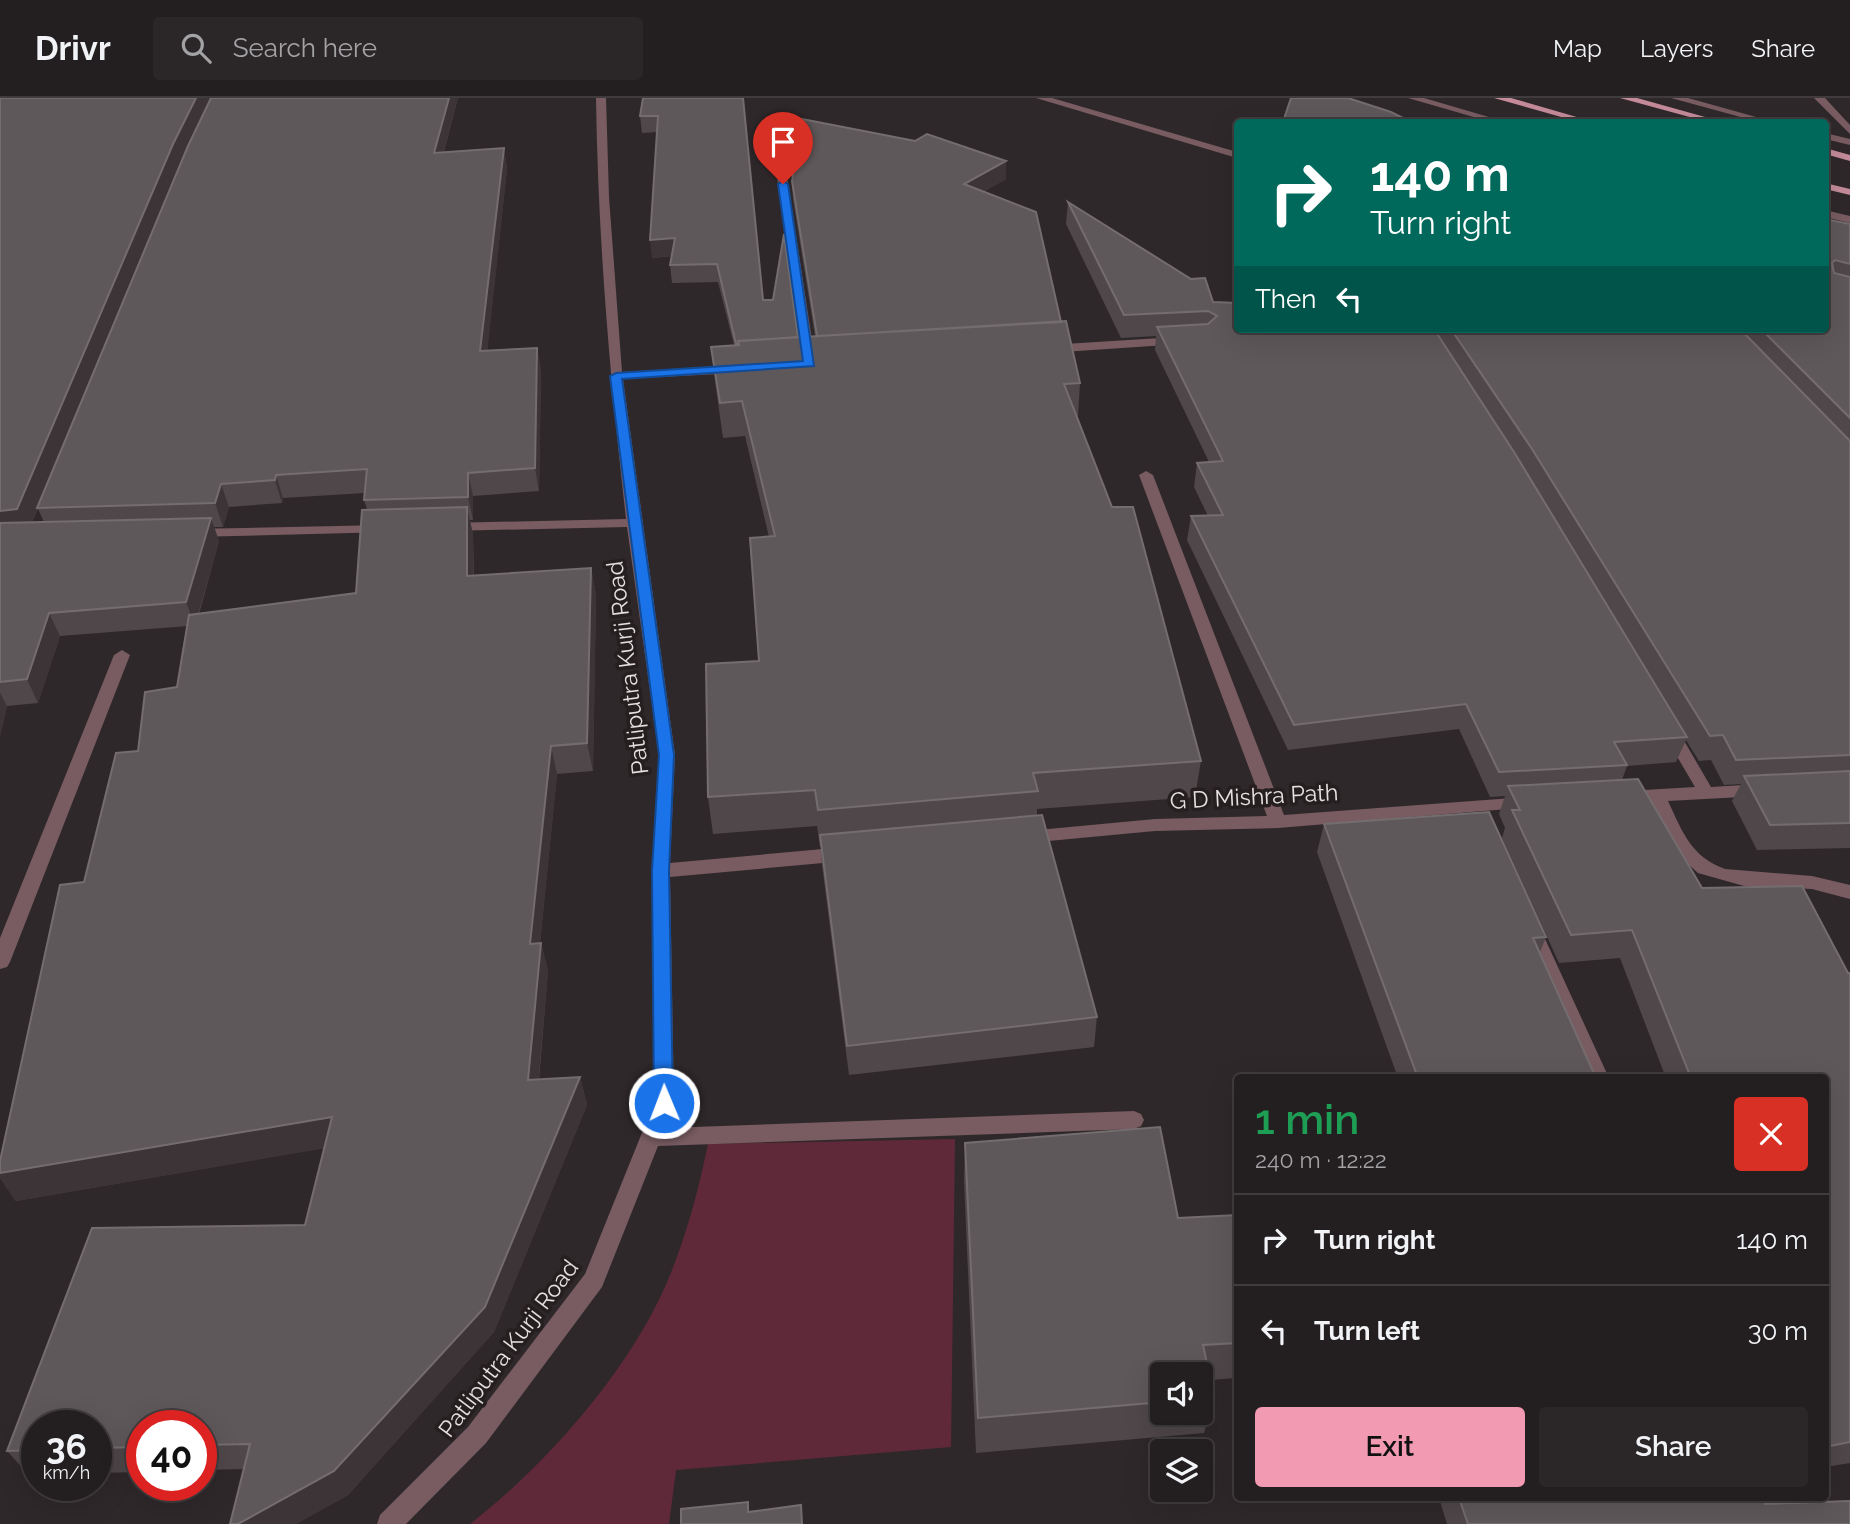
<!DOCTYPE html>
<meta charset="utf-8">
<style>
body{margin:0;font-family:Raleway,sans-serif;background:#2b2729;color:#f1f3f6;height:100vh;display:flex;flex-direction:column;font-size:26px;white-space:nowrap}
*{box-sizing:border-box;margin:0}
p{font-size:23px;color:#a3a2a5}
.icon{flex:none;width:38px;height:38px;fill:none;stroke:currentColor;stroke-width:2;stroke-linecap:round;stroke-linejoin:round}
.map{position:relative;flex:1;overflow:hidden}
.drawer{position:absolute;left:1234px;top:976px;width:595px;height:427px;display:flex;flex-direction:column;background:#231e20;border-radius:7px;box-shadow:0 7px 28px #0002,0 0 0 2px #403c3e}
.drawer>*{flex:none}
.banner{position:absolute;left:1234px;top:21px;width:595px;height:214px;border-radius:7px;box-shadow:0 7px 28px #0002,0 0 0 2px #403c3e;background:#00695c;color:#fff;overflow:hidden}
.buttons{position:absolute;left:1150px;top:1264px;display:grid;gap:14px}
.buttons a{display:grid;place-items:center;width:63px;height:63px;border-radius:7px;background:#231e20;box-shadow:0 7px 28px #0002,0 0 0 2px #403c3e;font-size:35px}
.speed{position:absolute;left:21px;top:1312px;display:flex;gap:14px;font-size:35px;font-weight:700;text-align:center}
.speed>*{display:grid;place-content:center;width:91px;height:91px;border-radius:50%;background:#231e20;box-shadow:0 7px 28px #0002,0 0 0 2px #403c3e;line-height:1}
.speed small{font-size:18px;font-weight:400}
.speed .limit{border:10px solid #d22;background:#fff;color:#111}
.pin{position:absolute;display:grid;place-items:center;width:60px;height:60px;color:#fff;margin:-72px -30px;border-radius:50% 50% 50% 0;rotate:-45deg;box-shadow:0 0 7px #0007}
.pin .icon{rotate:45deg}
.me{position:absolute;width:77px;margin:-38px;rotate:359deg;stroke-linejoin:round;filter:drop-shadow(0 0 5px #0008)}
.turn{display:flex;align-items:center;gap:24px;height:147px;padding:0 21px;font-size:32px}
.turn .icon{width:91px;height:91px;stroke-width:2.5}
.turn b{display:block;font-size:49px;line-height:60px}
.then{display:flex;align-items:center;height:66px;padding:0 21px;background:#0003;gap:14px;font-size:26px}
.round{display:grid;place-items:center;flex:none;width:74px;height:74px;border-radius:7px;background:#2b2729}
.headline{display:flex;align-items:center;justify-content:space-between;height:119px;padding:0 21px}
h1{font-size:42px;font-weight:600;line-height:52px;color:#1e9e55}
.primary-button{display:flex;gap:14px;margin-top:auto;padding:14px 21px}
.primary-button a{flex:1;height:80px;border-radius:7px;background:#f19ab1;color:#111;font-size:28px;font-weight:600;line-height:80px;text-align:center}
.primary-button a+a{background:#2b2729;color:#f1f3f6}
ul{padding:0;list-style:none}
li{display:flex;align-items:center;gap:21px;height:91px;padding:0 21px;border-top:2px solid #403c3e}
li div{flex:1}
li b{display:block;font-size:26px}
li em{font-style:normal}
header{display:flex;align-items:center;gap:42px;box-sizing:border-box;height:98px;padding:0 35px;background:#231e20;border-bottom:2px solid #403c3e}
header strong{font-size:33px}
nav{display:flex;gap:38px;margin-inline-start:auto;font-size:24px}
.search{width:490px;height:63px;background:#2b2729;display:flex;align-items:center;gap:18px;box-sizing:border-box;padding:0 24px;border-radius:7px;color:#a3a2a5;font-size:26px}
.map>svg:first-child{display:block}
.green{fill:#60293a}
.lines{fill:none;stroke-linecap:round;stroke-linejoin:round}
.minor{fill:#785c62;fill-rule:evenodd}
.major{fill:#c58b9a;fill-rule:evenodd}
.wall{fill:#4f4749;fill-rule:evenodd}
.shaded-wall{fill:#3c3436}
.building{fill:#5f585a;stroke:#746d6f;stroke-width:2}
.route{fill:#1a73e8;stroke:#114b97;stroke-width:2}
.labels{text-anchor:middle;dominant-baseline:central;stroke-width:7;stroke-linejoin:round;paint-order:stroke}
.street-label{font-size:23px;fill:#e5e0e1;stroke:#261f20}
</style>
<header>
<strong>Drivr</strong>
<div class="search"><svg class="icon" aria-label="search" viewBox="0 0 24 24"><circle cx="10" cy="10" r="6"/><path d="M15 15l6 6"/></svg>Search here</div>
<nav><a>Map</a><a>Layers</a><a>Share</a></nav>
</header>
<div class="map">
<svg width="1850" height="1426" viewBox="0 0 1850 1426">
<rect width="100%" height="100%" fill="#2f282a"/>
<!-- green -->
<path class="green" d="M955,1041L951,1349L676,1372L669,1426H470C545,1368 626,1276 665,1189C685,1143 698,1095 708,1046Z"/>
<g class="lines">
<!-- minor -->
<path class="minor" d="M596,0H606L609,99L622,274L737,267L743,271L737,275L623,281L675,657L670,765L845,749L854,756L845,763L670,779L674,1005L665,1030L1134,1013L1141,1016L1144,1022L1141,1028L1134,1031L658,1048L602,1189L486,1345L406,1426H377L380,1417L468,1329L585,1176L654,1005L652,773L659,657L627,429L448,433L441,429L448,425L626,421C610,280 598,142 596,0Z
M1036,0H1052L1237,54V60Z
M1408,0H1424L1506,24H1491Z
M1671,0H1688L1774,24H1759Z
M1814,0H1825L1850,27V36Z
M1825,35L1850,41V47L1825,41Z
M779,55L784,58L815,262L809,266L803,262L774,58Z
M1825,112L1850,118V125L1825,119Z
M1177,239L1183,243L1181,246L1048,255L1042,251L1048,247Z
M1146,373L1153,377L1284,717L1526,699L1535,705L1532,709L1278,730L1155,733L1027,745L1021,744L1018,739L1021,734L1027,733L1155,721L1267,718L1139,377Z
M385,427L392,431L390,434L192,439L185,435L192,431Z
M122,552L130,557L10,864L7,869L0,871V840L114,557Z
M1670,627L1676,629L1711,689L1760,686L1769,692L1760,698L1668,703C1682,733 1691,759 1725,771L1812,778L1850,787V801L1812,791L1744,788L1698,775L1678,757L1651,704L1627,705L1618,699L1627,693L1695,689L1662,633Z
M1531,823L1538,825L1540,830L1609,980H1589L1522,830L1524,825Z
M1777,1400H1802L1813,1426H1788Z"/>
<!-- major -->
<path class="major" d="M1494,0H1511L1594,24H1579Z
M1620,0H1637L1723,24H1708Z
M1825,50L1850,57V63L1825,56Z
M1825,85L1850,91V97L1825,91Z"/>
</g>
<!-- wall -->
<path class="wall" d="M0,0H211L210,2L211,0H458L444,54L504,50L507,71L487,253L537,250L541,272L539,393L473,398V422H470L473,437L474,478L591,470L596,497L593,673L557,676L540,845H541L548,873L539,982L580,979L587,1007L494,1234L348,1397L296,1426H230L244,1371L201,1372V1328H142V1374L96,1375V1328H37V1376L29,1377L7,1353L92,1130L305,1127L324,1050L16,1103L0,1080V1063L60,787L84,784L116,655L138,653L145,594L177,589L188,528L60,538L38,605L7,608L0,638ZM186,53L111,233L180,66ZM365,395L364,402L367,411L362,412L356,495L199,516L219,443L214,429H223L229,409L282,405L283,400ZM38,411L44,424H32Z
M743,0L763,202L798,239L815,238L793,101L792,83L1006,63V81L983,94L1061,224L1080,285L1078,319L1201,663L1195,699L1037,711V717L1097,919L1094,949L849,977L822,767L821,749H820L817,728L713,736L708,699L759,563L769,439L745,338L723,340L715,283L711,249L734,247L718,184L672,185L670,167L672,158L652,160L657,34L642,35L640,18Z
M1068,104L1213,204L1237,231H1825V121L1850,126V750L1757,752L1732,703L1741,686L1724,687L1711,662L1699,663L1686,642L1676,664L1627,668L1622,682L1702,790L1848,875H1850V1365L1825,1369V980H1666L1620,860L1559,865L1502,740L1505,730L1499,716L1505,698L1490,699L1459,631L1288,652L1187,442L1191,418H1208L1194,389L1197,365L1209,364L1155,252L1156,238L1121,240L1066,126Z
M1324,726L1546,839L1540,854L1596,980H1398L1317,754Z
M965,1045L1178,1120L1237,1117V1280L1210,1282L1214,1299L1204,1335L976,1355L964,1083ZM1162,1276H1200V1314H1162Z
M1439,1400H1764L1765,1406L1850,1426H1447Z"/>
<!-- shaded-wall -->
<path class="shaded-wall" d="M196,0H211L180,66L28,434L0,438V413Z
M449,0H458L438,75L434,55Z
M504,50L507,71L485,276L480,253Z
M1006,63V81L964,104V86Z
M675,140L677,157L652,160L650,142Z
M537,250L541,272L539,393L535,370Z
M468,375L473,398V422L468,399Z
M276,377L283,400L282,405L275,382Z
M221,386L229,409L223,429L215,405Z
M467,409L473,437L474,506L467,478Z
M211,420L219,443L195,527L186,504Z
M591,470L596,497L593,673L587,645Z
M49,515L60,538L38,605L27,581Z
M0,595L7,608L0,638Z
M551,648L557,676L537,874L530,846Z
M541,845L548,873L536,1010L528,982Z
M580,979L587,1007L494,1234L348,1397L296,1426H238Z
M332,1019L344,1047L16,1103L0,1080V1075Z"/>
<!-- building -->
<path class="building" d="M0,0H196L173,46L17,411L0,413Z
M211,0H449L434,55L504,50L480,253L537,250L535,370L468,375V399L364,402L367,371L276,377L275,382L221,386L215,405L37,410L188,48Z
M643,0H743L763,202H773L784,136L798,239L738,243L739,246H736L717,166L670,167L675,140L650,142L658,18H640Z
M1291,0H1348L1391,14L1411,24H1283Z
M802,21L915,43L927,36L1006,63L964,86L1036,114L1061,224L817,238L792,83Z
M1068,104L1191,181L1205,180L1213,204L1237,205V231H1434L1514,354L1687,639L1614,644L1627,667L1499,674L1466,606L1294,627L1191,418L1223,417L1197,365L1223,363L1157,229L1208,226L1217,218L1208,213L1124,217Z
M1825,121L1850,126V166L1835,162L1832,165L1834,175L1850,179V320L1761,231H1825Z
M1066,223L1080,285L1064,286L1112,409H1133L1201,663L1033,675L1038,693L818,712L815,692L708,699L706,566L759,563L750,440L775,438L742,303L720,305L711,249L739,247L738,243Z
M1451,231H1740L1850,343V657L1736,662L1723,637L1710,638L1532,351Z
M467,409V478L591,470L587,645L551,648L530,846L541,845L528,982L580,979L485,1209L334,1373L238,1426H230L250,1346L201,1347V1328H142V1349L96,1350V1328H37V1352L7,1353L92,1130L305,1127L332,1019L0,1075V1063L60,787L84,784L116,655L138,653L145,594L177,589L189,517L356,495L362,412Z
M211,420L186,504L49,515L27,581L0,584V425Z
M1850,673V725L1770,727L1744,678Z
M1638,681L1702,790L1802,788L1848,875H1850V1344L1825,1349V980H1691L1632,832L1571,837L1512,712H1520L1508,688Z
M1489,714L1546,839L1533,840L1596,980H1418L1324,726Z
M1042,717L1097,919L847,948L820,737Z
M1160,1029L1178,1120L1237,1117V1245L1203,1247L1214,1299L1200,1301V1276H1162V1304L978,1320L965,1045Z
M1459,1400H1764L1765,1406L1850,1403V1426H1468Z
M748,1404V1414L801,1407L802,1426H681V1411Z"/>
<!-- route -->
<path class="route" d="M783,83L788,86L814,268L622,281L674,657L669,773L673,1005L670,1010H657L654,1005L652,773L659,657L610,278L616,275L803,263L778,86Z"/>
<g class="labels">
<!-- street labels -->
<g class="street-label">
<text transform="translate(627 570) rotate(-97)">Patliputra Kurji Road</text>
<text transform="translate(1254 698) rotate(-3)">G D Mishra Path</text>
<text transform="translate(508 1250) rotate(-53)">Patliputra Kurji Road</text>
</g>
</g>
</svg>
<div class="buttons">
<a><svg class="icon" aria-label="sound" viewBox="0 0 24 24"><path d="M4 9h4l5-4v14l-5-4H4zM17 9q2 3 0 6"/></svg></a>
<a><svg class="icon" aria-label="layers" viewBox="0 0 24 24"><path d="M12 4l9 5-9 5-9-5zM3 14l9 5 9-5"/></svg></a>
</div>
<div class="speed"><div>36<small>km/h</small></div><div class="limit">40</div></div>
<div class="pin" style="left:783px;top:86px;background:#d93025"><svg class="icon" aria-label="arrive" viewBox="0 0 24 24"><path d="M6 21V4h12l-3 4 3 4H6"/></svg></div>
<svg class="me" style="left:664px;top:1005px" viewBox="-20 -20 40 40"><circle r="17" fill="#1a73e8" stroke="#fff" stroke-width="3"/><path d="M0-11L8 9 0 5-8 9z" fill="#fff"/></svg>
<div class="banner">
<div class="turn"><svg class="icon" aria-label="right" viewBox="0 0 24 24"><path d="M7 20v-9h11M14 6l5 5-5 5"/></svg><div><b>140 m</b>Turn right</div></div>
<div class="then">Then<svg class="icon" aria-label="left" viewBox="0 0 24 24"><path d="M17 20v-9H6M10 6l-5 5 5 5"/></svg></div>
</div>
<section class="drawer">
<div class="headline"><div><h1>1 min</h1><p>240 m · 12:22</p></div><a class="round" style="background:#d93025;color:#fff"><svg class="icon" aria-label="close" viewBox="0 0 24 24"><path d="M6 6l12 12M18 6L6 18"/></svg></a></div>
<ul>
<li><svg class="icon" aria-label="right" viewBox="0 0 24 24"><path d="M7 20v-9h11M14 6l5 5-5 5"/></svg><div><b>Turn right</b></div><em>140 m</em></li>
<li><svg class="icon" aria-label="left" viewBox="0 0 24 24"><path d="M17 20v-9H6M10 6l-5 5 5 5"/></svg><div><b>Turn left</b></div><em>30 m</em></li>
</ul>
<div class="primary-button"><a>Exit</a><a>Share</a></div>
</section>
</div>
